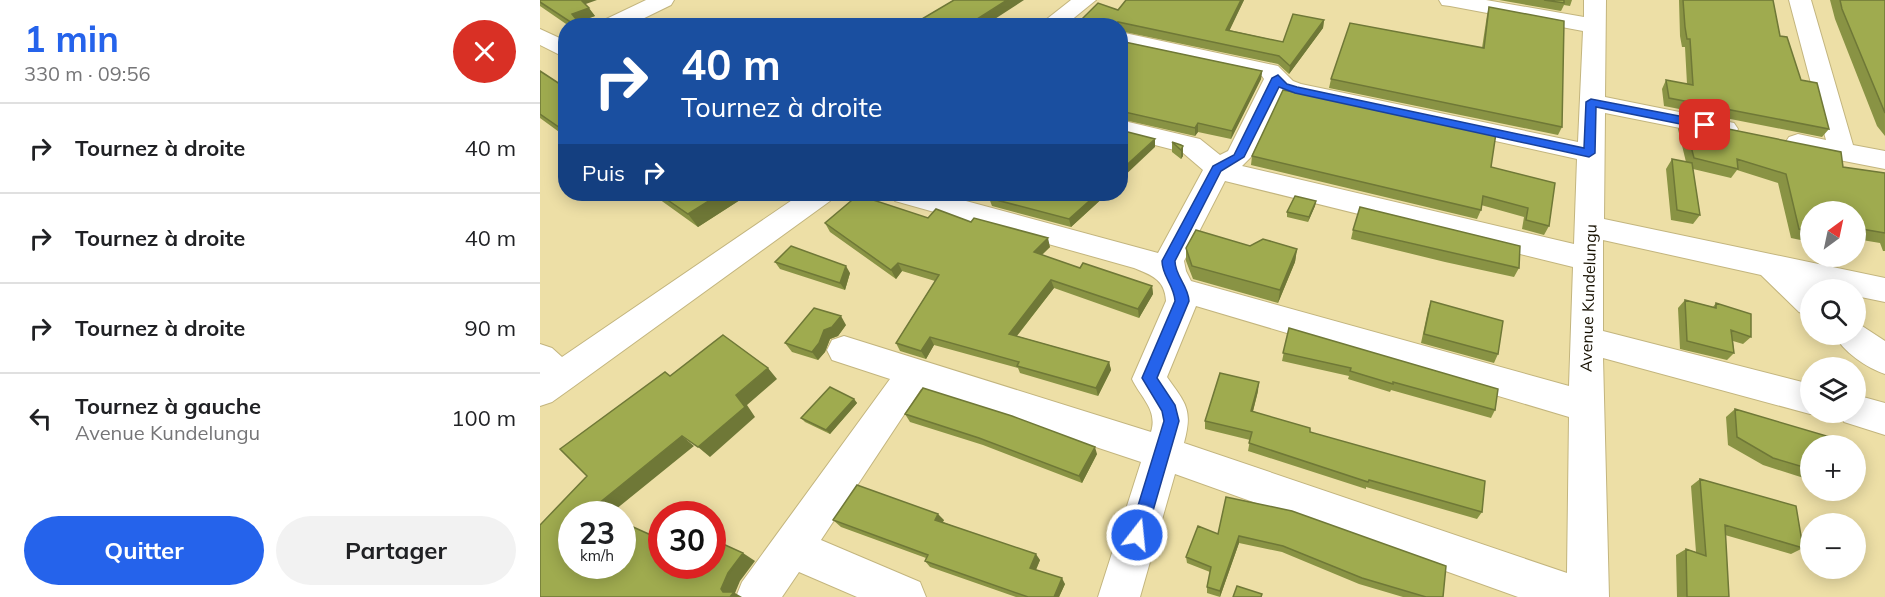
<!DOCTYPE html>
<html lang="fr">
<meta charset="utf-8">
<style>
body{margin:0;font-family:Mulish,sans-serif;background:#f2f2f2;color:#202124;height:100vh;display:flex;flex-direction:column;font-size:22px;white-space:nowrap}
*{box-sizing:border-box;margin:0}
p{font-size:20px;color:#757577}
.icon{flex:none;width:33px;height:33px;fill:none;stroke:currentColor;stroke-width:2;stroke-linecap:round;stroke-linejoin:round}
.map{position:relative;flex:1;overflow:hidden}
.details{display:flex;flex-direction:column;background:#fff;width:540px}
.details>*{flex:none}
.guide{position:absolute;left:18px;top:18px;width:570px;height:183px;border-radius:24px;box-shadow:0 3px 15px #0003;background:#1a4fa0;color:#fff;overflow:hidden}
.needle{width:39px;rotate:33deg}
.controls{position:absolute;left:1260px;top:201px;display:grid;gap:12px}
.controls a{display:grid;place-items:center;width:66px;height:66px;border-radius:50%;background:#fff;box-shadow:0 3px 15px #0003;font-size:30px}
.speed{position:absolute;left:18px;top:501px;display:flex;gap:12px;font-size:30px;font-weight:700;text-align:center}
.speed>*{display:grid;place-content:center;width:78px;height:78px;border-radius:50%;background:#fff;box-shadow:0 3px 15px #0003;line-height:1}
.speed small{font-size:15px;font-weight:400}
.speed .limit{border:9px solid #d22;background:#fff;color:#111}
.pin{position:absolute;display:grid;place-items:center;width:51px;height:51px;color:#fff;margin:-26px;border-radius:12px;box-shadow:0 3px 9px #0006}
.me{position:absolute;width:66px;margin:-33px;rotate:16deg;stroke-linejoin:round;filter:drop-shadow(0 0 4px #0008)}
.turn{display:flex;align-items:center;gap:21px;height:126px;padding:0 24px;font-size:27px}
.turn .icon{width:78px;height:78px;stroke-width:2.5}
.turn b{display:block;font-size:42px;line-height:51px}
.then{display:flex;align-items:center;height:57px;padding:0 24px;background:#0003;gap:12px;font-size:22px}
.round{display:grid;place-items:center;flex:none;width:63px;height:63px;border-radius:32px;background:#f2f2f2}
.head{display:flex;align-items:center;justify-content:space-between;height:102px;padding:0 24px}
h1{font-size:36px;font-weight:700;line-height:45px;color:#2563eb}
.button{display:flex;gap:12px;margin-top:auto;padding:12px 24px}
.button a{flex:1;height:69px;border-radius:36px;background:#2563eb;color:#fff;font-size:24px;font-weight:700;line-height:69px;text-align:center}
.button a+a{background:#f2f2f2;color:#202124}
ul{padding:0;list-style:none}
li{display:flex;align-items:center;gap:18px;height:90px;padding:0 24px;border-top:2px solid #e0e0e0}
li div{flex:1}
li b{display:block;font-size:22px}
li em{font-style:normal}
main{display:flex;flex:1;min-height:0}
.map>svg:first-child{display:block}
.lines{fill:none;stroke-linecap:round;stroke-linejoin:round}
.minor-casing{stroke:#c3b57e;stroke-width:2}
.minor{fill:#fff;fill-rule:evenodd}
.wall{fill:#899344}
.shaded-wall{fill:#6f7837}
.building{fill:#9fab4f;stroke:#6f7837;stroke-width:1.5}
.route{fill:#2563eb;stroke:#184099;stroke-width:1.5}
.labels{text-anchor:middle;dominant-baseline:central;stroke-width:6;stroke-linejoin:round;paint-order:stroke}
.street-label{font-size:16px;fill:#161000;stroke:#fff}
</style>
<main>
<section class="details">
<div class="head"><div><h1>1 min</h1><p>330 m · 09:56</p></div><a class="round" style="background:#d93025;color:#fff"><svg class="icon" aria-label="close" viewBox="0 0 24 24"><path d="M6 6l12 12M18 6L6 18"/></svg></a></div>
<ul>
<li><svg class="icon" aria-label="right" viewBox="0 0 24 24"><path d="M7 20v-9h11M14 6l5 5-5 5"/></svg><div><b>Tournez à droite</b></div><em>40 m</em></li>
<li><svg class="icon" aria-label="right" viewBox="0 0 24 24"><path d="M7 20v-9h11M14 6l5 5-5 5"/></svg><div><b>Tournez à droite</b></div><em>40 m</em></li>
<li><svg class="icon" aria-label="right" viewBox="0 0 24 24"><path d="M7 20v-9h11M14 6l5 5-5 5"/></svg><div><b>Tournez à droite</b></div><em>90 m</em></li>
<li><svg class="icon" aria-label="left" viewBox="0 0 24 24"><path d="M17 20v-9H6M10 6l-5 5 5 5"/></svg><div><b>Tournez à gauche</b><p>Avenue Kundelungu</p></div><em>100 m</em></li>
</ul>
<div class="button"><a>Quitter</a><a>Partager</a></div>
</section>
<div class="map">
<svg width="1345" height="597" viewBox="0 0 1345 597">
<rect width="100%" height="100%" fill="#eddfa6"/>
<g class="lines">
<defs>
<path id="minor" d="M106,0H134L131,5L88,26H59L62,21Z
M531,0H556L524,26H498Z
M899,0H946L1044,17V0H1066L1065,97L1194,123L1198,129L1194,135L1185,137L1065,113L1064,219L1345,278V302L1316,296V290H1287L1273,286L1276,290H1270V316L1259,312L1221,275L1063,240V331L1270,384V412H1275L1270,414L1063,358L1069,597H978L635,474L600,597H558L601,462L381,389L281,540L380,582L386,597H317L259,572L242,597H196L202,582L350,379L292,360L287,350L292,340L304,336L611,432C618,410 601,398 592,379L626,301C625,279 611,275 594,268L355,201L351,194H400L618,253L663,170L642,152L580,136V120L660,139L680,155L688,151L724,79L722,76L580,46V32L738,66L753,81L761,84L1038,142L1043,31L910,6L902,5ZM742,94L1037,159L1034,244L702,166L711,157ZM685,181L1033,267L1029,386L651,281L646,271L644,261ZM656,306L1029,417L1027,573L644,443C653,409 646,404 627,377Z
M1249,0H1271L1313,145L1345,151V169L1258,152L1249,149L1245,143L1249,137L1258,134L1286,140Z
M0,29L26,41V58L0,45Z
M261,194H294L290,201L33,387L12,402L0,406V344L12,348L22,357Z
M1316,322L1345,341V374C1327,368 1303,352 1294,334H1316Z
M1316,395L1345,403V435L1304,422L1299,412H1316Z"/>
</defs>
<!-- minor casing -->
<use href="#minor" class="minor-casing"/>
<!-- minor -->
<use href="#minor" class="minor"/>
</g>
<!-- wall -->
<path class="wall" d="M0,0L45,4L55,16L38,22L40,26H29L0,6Z
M414,0L444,26H370Z
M586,0H704L689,30L743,42L784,20L783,28L749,74L738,64L580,31V26H522L536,25L578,10Z
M959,0H1032L1030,6L1024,5L1021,11Z
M1139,0H1233L1240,36L1261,80L1289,129L1282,137L1124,106L1122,89L1126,80L1147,84L1145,47H1142L1140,36Z
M1290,0H1345V136L1337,126L1295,19Z
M949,7L1022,127L1018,135L789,88L791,79L942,48L947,15Z
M580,41L722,71L721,79L691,139L658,132L655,136L580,119Z
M0,71L26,88V137L0,118Z
M1144,120L1303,167L1345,173V251H1343L1340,243L1316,239V212H1270V242L1251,238L1238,183L1197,170L1191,178L1153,169L1160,215L1153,224L1131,220L1126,169L1132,159L1146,162L1138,129Z
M632,142L643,146V156L641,159L632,152Z
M712,156L951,167L1009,226L1004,235L982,229L984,217L941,205V210L937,219L711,165Z
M112,194H196L200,200L158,227Z
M452,194H567L531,227L452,206L449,198Z
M776,201L775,206L768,222L747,217V212Z
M388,218L431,222L510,247L502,255L540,268L612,286L613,294L599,318L514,288L477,336L569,362L571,370L558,396L480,373L478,368L394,345L386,359L360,351L356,343L395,281L362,271L356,279L290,232L285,223Z
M813,230L979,268L974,277L905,262L811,239Z
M710,246L757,249L755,262L738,303L653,279L646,261V248Z
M235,262L310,273L305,290L240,269Z
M1145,300L1173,307L1176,303L1211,337L1203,344L1193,341L1194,353L1187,360L1140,349L1138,308Z
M891,301L958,354L954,363L881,343L888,310Z
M306,325L298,336L290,339L285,352L278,360L252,352L245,343Z
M749,328L955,410L951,418L851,390L850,392L808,379L809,376L742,361Z
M718,391L713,411L770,432L942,512L937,519L826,487V489L708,451L710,440L665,429V421Z
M314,399L317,403L290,434L265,422L261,418Z
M1195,409L1270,446V480L1223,465L1188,445L1186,417Z
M365,414L557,454L542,483L443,445L370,422Z
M1160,479L1263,548L1251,554L1185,535L1189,597H1137L1136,555L1146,549L1156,552L1151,486Z
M686,497L903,597H863L819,584L742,552L699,543L680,597L667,593V587L670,572L647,563L646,557L678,534Z
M293,520H404L403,522L500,560L496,570L525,584L519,597H476L390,567L385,561L386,558L301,527Z"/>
<!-- shaded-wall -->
<path class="shaded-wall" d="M39,0H57L43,5Z
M467,0H484L444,26H432L431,23Z
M701,0H704L686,38V30Z
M49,8L55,16L38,22L40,26H33L32,23V14Z
M784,20L783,28L749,74L750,66Z
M426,21L428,26H419Z
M722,71L721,79L691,139L692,131Z
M658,123V132L655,136V128Z
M615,139V147L580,180V171Z
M643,146V156L641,159V150Z
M180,194H196L200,200L158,227L148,214Z
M557,194H567L531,227L529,219Z
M776,201L775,206L768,222L769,217Z
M508,238L510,247L496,260L494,252Z
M757,249L755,262L738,303L740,290Z
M358,263L362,271L356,279L351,270Z
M306,266L310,273L305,290L300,283Z
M511,280L514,288L472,342L469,334Z
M612,286L613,294L599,318L598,309Z
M301,316L306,325L298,336L290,339L285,352L278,360L272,352L284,330Z
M390,337L394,345L386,359L381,351Z
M569,362L571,370L558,396L556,388Z
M228,368L237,379L207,405L215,417L170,457L158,447L196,395Z
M719,382L718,391L711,419V411Z
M314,399L317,403L290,434L286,430Z
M142,436L154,446L70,514H65L53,508Z
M555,447L557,454L542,483L539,476Z
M398,514L404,520L400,526L395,520Z
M699,536V543L680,597V591Z
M203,553L215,561L200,581L195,593L202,597H190L183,592L181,589L188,573Z
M496,554L500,560L494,574L490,568Z
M522,578L525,584L519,597H514Z"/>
<!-- building -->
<path class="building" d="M0,0H41L49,8L32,14L36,19L32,23L0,2Z
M414,0H467L431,23L426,21L419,26H370Z
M586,0H701L686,30L743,42L753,14L784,20L750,66L739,56L578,22V26H522L527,22L536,25L558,3L578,10Z
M1004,0H1024V3Z
M1143,0H1233L1240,36L1247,37L1261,80L1277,83L1289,129L1129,98L1126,80L1153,85L1150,39H1147L1145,27Z
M1300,0H1345V113L1302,9Z
M949,7L1024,21L1022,127L791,79L810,23L944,48Z
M580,41L722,71L692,131L658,123L655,128L580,111Z
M0,71L26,88V132L0,114Z
M743,90L784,98V96L956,133L951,167L1015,183L1009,226L986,220L988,208L943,196L941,210L712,156Z
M1144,120L1301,152L1303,167L1345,173V233L1316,228V212H1270V231L1259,229L1246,174L1197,159L1198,169L1154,158Z
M580,130L615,139L580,171Z
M632,142L641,145L643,146L641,150Z
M1132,159L1152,163L1160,215L1137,210Z
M119,194H180L148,214Z
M452,194H557L529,219L449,198Z
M318,195L388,218L396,209L431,222L434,218L508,238L494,252L540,268L543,263L612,286L598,309L511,280L469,334L569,362L556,388L477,366L479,362L390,337L381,351L356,343L399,275L358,263L351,270L285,223Z
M755,196L776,201L769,217L747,212Z
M820,207L980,246L979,268L813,230Z
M656,230L710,246L723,239L757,249L740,290L652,266L646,248Z
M251,246L306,266L300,283L235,262Z
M1145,300L1176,308V303L1211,314V337L1191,330L1194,353L1147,341Z
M891,301L963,321L958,354L884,334Z
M274,308L301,316L292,327L284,330L279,343L272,352L245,343Z
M749,328L958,389L955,410L853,382V384L810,371L811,368L743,353Z
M183,335L228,368L196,395L205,407L158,447L142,436L53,508L67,514H32V566H82V522L122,540V566H172V539L203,553L188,573L181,589L183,592H194L190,597H0V525L47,476L20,449L125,372L130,376Z
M680,373L719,382L711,411L770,428V432L945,481L942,512L829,480L828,482L709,443L712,432L665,421Z
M290,387L314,399L286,430L261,418Z
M383,388L472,416L555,447L539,476L439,438L365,414Z
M1195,409L1307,442V446H1270V469L1233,458L1197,437Z
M1160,479L1256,506L1263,548L1185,525L1189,597H1147L1146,549L1166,556Z
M317,485L398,514L395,520L496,554L490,568L522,578L514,597H488L385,561L388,555L293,520Z
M686,497L752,511L906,566L903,597H886L822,578L743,546L699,536L680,591L667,587L671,567L646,557L658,526L678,534Z
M697,586L722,594L721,597H693Z"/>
<!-- route -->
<path class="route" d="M738,75L747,84L757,87L1044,148L1046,102L1051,99L1165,121L1171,125L1165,129L1056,107L1055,153L1049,157L755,93L739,87L704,157L681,171L635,261C635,276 648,285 649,301L617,378L635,405L639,421L606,535L603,541L597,543L591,541L589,535L624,421L622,411L602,378L635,301C634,285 622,276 622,261L673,166L694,155L732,78Z"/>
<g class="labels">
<!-- street labels -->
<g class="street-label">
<text transform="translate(1048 298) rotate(-88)">Avenue Kundelungu</text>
</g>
</g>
</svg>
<div class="controls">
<a><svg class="needle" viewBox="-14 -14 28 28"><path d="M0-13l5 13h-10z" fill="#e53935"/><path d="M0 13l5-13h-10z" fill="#757577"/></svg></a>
<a><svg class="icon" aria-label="search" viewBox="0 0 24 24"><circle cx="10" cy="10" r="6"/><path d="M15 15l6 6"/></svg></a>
<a><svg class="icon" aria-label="layers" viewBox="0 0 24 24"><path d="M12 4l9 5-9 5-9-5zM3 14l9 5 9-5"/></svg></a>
<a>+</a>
<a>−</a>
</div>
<div class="speed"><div>23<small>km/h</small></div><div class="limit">30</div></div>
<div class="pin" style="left:1165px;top:125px;background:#d93025"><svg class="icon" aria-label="arrive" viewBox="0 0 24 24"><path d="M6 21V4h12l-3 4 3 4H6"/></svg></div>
<svg class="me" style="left:597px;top:535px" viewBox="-20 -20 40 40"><circle r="17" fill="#2563eb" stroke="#fff" stroke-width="3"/><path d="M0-11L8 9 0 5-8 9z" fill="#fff"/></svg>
<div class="guide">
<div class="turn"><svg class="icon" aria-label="right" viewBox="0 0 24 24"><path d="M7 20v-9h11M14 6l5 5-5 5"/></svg><div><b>40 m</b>Tournez à droite</div></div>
<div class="then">Puis<svg class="icon" aria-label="right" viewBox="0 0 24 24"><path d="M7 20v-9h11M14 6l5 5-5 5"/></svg></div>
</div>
</div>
</main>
